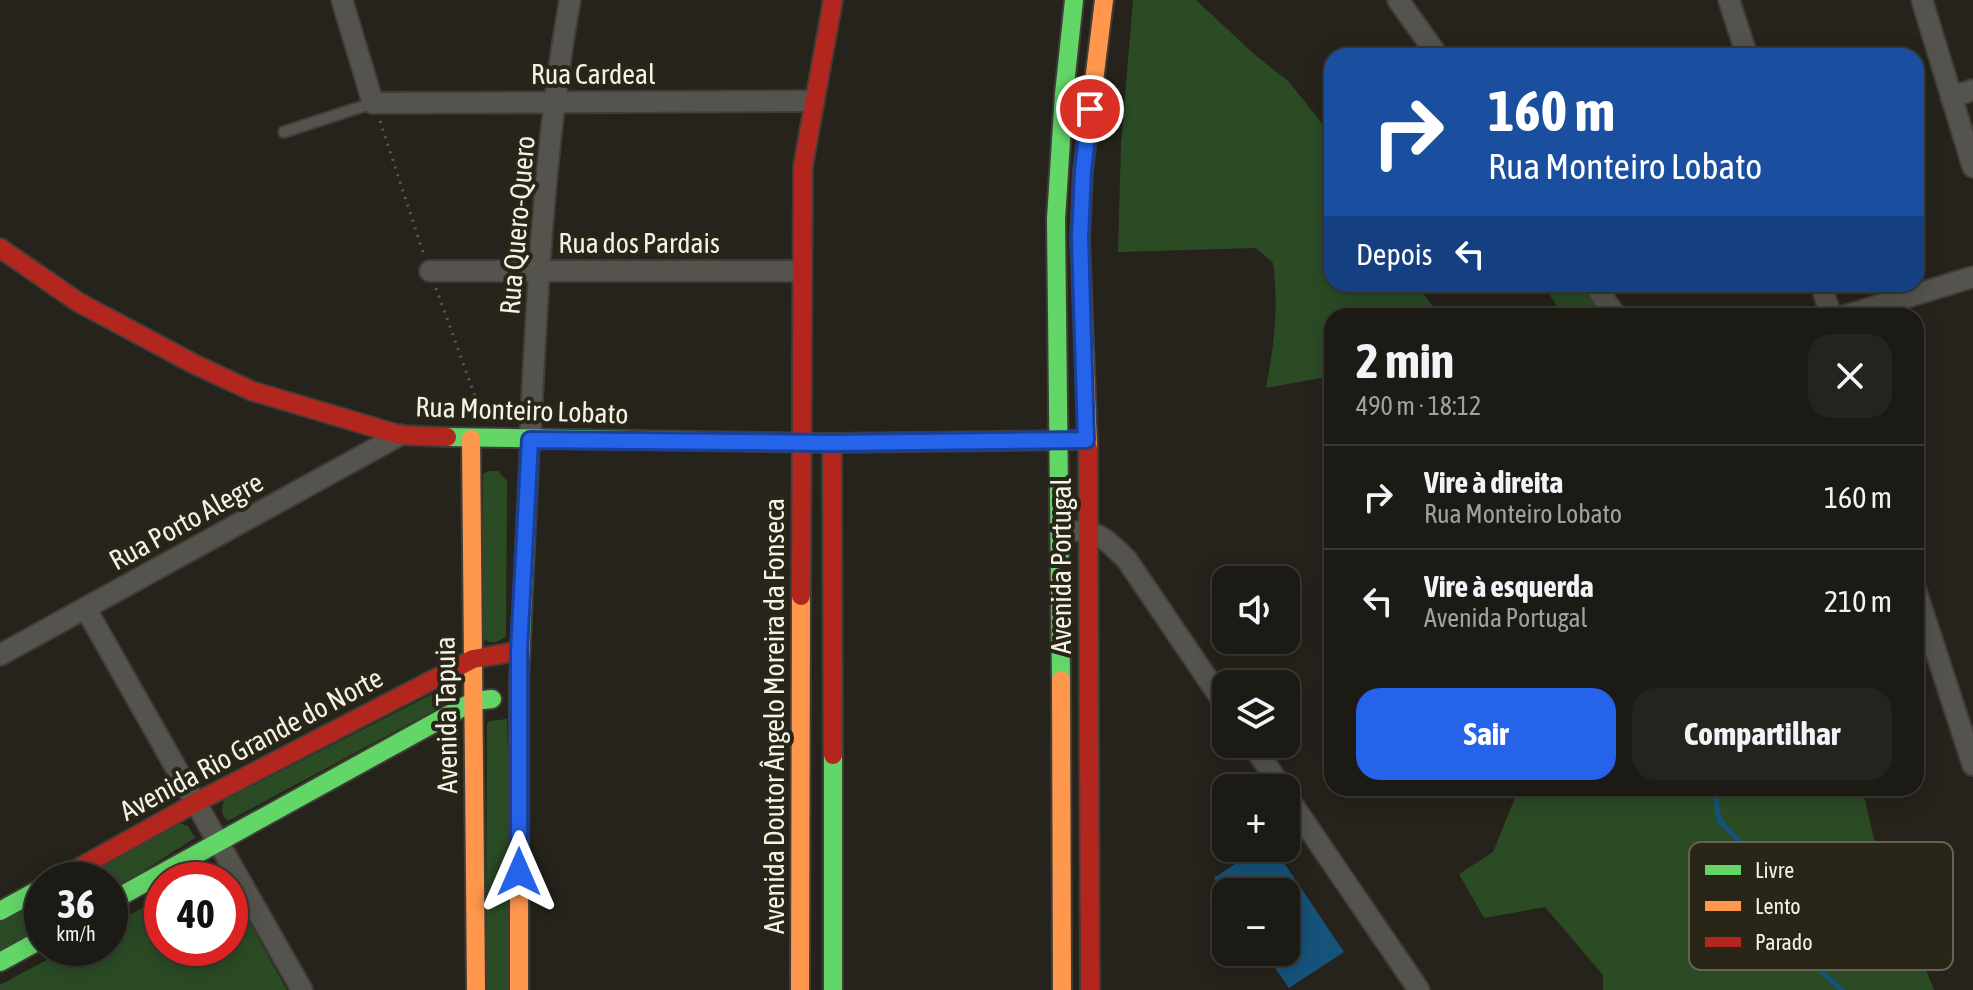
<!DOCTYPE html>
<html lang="pt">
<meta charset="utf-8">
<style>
body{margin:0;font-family:"Asap Condensed",sans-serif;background:#25231d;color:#f1f3f6;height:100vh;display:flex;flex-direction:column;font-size:30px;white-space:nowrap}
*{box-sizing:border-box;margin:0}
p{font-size:26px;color:#a0a1a0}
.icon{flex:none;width:44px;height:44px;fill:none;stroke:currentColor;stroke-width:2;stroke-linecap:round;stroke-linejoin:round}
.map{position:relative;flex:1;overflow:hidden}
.panel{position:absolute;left:1324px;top:308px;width:600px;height:488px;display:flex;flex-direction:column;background:#1c1a14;border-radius:24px;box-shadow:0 4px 20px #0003,0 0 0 2px #3a3834}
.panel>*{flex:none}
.hud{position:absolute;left:1324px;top:48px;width:600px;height:244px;border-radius:24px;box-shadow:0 4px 20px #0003,0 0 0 2px #3a3834;background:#1a4fa0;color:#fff;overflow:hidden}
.fabs{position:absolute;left:1212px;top:566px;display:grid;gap:16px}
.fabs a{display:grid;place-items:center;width:88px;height:88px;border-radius:16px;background:#1c1a14;box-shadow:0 4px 20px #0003,0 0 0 2px #3a3834;font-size:40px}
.speed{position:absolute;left:24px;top:862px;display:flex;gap:16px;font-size:40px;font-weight:700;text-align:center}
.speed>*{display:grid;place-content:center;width:104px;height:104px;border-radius:50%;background:#1c1a14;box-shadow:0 4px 20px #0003,0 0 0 2px #3a3834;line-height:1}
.speed small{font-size:20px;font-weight:400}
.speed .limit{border:12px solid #d22;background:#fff;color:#111}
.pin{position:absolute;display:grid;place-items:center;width:68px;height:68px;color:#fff;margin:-34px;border:4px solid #fff;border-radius:50%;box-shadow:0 2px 8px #0007}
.me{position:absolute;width:88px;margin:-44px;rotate:0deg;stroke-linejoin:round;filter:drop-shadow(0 0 6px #0008)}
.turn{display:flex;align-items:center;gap:28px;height:168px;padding:0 32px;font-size:36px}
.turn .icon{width:104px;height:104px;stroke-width:2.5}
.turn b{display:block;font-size:56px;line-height:68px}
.then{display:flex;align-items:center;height:76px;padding:0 32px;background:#0003;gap:16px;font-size:30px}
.round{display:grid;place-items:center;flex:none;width:84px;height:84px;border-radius:24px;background:#25231d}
.head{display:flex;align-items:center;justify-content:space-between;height:136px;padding:0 32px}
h1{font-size:48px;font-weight:700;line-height:60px}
.primary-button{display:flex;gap:16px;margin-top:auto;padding:16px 32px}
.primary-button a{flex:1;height:92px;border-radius:24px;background:#2563eb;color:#fff;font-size:32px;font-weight:700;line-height:92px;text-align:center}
.primary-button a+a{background:#25231d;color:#f1f3f6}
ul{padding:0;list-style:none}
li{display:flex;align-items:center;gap:24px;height:104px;padding:0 32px;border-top:2px solid #3a3834}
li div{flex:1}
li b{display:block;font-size:30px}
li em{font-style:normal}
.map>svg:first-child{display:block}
.green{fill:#2b4b25}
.water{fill:#16537b}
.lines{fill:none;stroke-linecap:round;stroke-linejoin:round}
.stream{stroke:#16537b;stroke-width:5}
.lane-casing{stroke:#403d38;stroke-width:14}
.street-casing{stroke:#403d38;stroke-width:24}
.fast-casing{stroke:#403d38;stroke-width:22}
.slow-casing{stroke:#403d38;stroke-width:22}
.jam-casing{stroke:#403d38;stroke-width:22}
.path{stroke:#5b5953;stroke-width:3;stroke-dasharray:2 6;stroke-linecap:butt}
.lane{stroke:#54534d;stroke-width:10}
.street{stroke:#54534d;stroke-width:20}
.fast{stroke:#63d668;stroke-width:18}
.slow{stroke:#ff974d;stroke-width:18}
.jam{stroke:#b3261e;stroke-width:18}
.route-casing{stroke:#184099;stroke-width:20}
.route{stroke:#2563eb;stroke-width:14}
.labels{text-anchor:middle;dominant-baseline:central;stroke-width:8;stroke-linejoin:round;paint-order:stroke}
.street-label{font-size:28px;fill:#f4f1e8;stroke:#292517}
.key{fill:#292517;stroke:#666256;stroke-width:2}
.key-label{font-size:22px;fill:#f4f1e8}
</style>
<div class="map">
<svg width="1973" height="990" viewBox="0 0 1973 990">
<rect width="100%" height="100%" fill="#25231b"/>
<!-- green -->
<path class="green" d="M1133,0H1196L1255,55L1288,81L1318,118L1332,140V284H1417L1439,316H1332V376L1266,388C1274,346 1279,307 1273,263L1256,248L1118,252L1121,145Z
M1542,284H1586L1609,316H1564Z
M489,471H498L507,481L506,636C498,643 492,644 482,639L483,474Z
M454,683L457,698L228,821C221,815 221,809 224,800Z
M507,719L514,990H486L487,724L489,721Z
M1519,788H1862L1874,839L1934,990H1603V975L1545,907L1484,918L1459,874L1493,852Z
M179,823L188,826L195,838L110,892V880H75Z
M230,887L287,990H0V985L69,948H110V926L162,897V948H230Z
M42,898V929L0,952V921Z"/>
<!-- water -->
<path class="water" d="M1259,848H1274L1344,952L1289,988L1264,952H1286V892H1226V895L1214,878Z"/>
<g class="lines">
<!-- stream -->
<path class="stream" d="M1714,788L1719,820L1758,861L1813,964L1842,990"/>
<defs>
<path id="lane" d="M284,132L373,103"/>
<path id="street" d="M342,0L373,103L814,101
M1398,0L1438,56
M1729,0L1747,56
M1922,0L1973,167
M1951,97L1973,90
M430,271H801
M1594,284L1616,316
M1821,284L1831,316
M1844,316L1973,277
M530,440C537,294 544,145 570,0
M1080,531C1100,531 1114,547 1127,560L1226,706
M1916,591L1973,765
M86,609L302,990
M0,655L400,435
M1252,744L1282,788
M1286,795L1419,990"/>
<path id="fast" d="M447,437L832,443L1086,440
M1061,680L1056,219L1064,94L1074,0
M519,682L530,440
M833,755V990
M110,902L474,701L492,699
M0,911L42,888
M0,962L42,939"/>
<path id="slow" d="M471,439L476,990
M1088,448L1080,238L1083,171L1104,0
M1061,680L1062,990
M519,682V990
M800,990L801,596"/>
<path id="jam" d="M0,248L78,302L196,365L252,391L400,435L447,437
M832,443L833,755
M1088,448L1090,990
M801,596L803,166L833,0
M57,880L197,802L473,659L519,651"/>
</defs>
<!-- lane casing -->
<use href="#lane" class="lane-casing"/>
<!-- street casing -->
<use href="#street" class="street-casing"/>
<!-- fast casing -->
<use href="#fast" class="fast-casing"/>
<!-- slow casing -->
<use href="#slow" class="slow-casing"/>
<!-- jam casing -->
<use href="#jam" class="jam-casing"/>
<!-- path -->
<path class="path" d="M380,121L424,255
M436,288L481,413"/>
<!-- lane -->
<use href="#lane" class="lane"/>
<!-- street -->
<use href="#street" class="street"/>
<!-- fast -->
<use href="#fast" class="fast"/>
<!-- slow -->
<use href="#slow" class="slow"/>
<!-- jam -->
<use href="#jam" class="jam"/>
</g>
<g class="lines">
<defs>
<path id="route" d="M519,872V651L530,440L832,443L1086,440L1080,238L1083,171L1090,109"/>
</defs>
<!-- route casing -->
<use href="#route" class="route-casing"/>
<!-- route -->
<use href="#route" class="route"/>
</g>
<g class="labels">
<!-- street labels -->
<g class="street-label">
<text x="593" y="74">Rua Cardeal</text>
<text transform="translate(517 225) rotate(-85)">Rua Quero-Quero</text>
<text x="639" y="243">Rua dos Pardais</text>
<text transform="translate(522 410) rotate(2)">Rua Monteiro Lobato</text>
<text transform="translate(186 521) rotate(-29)">Rua Porto Alegre</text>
<text transform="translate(1061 566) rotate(-90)">Avenida Portugal</text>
<text transform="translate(446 715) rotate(-91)">Avenida Tapuia</text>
<text transform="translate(774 716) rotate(-90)">Avenida Doutor Ângelo Moreira da Fonseca</text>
<text transform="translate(251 744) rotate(-28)">Avenida Rio Grande do Norte</text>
</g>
</g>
<!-- legend -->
<rect x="1689" y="842" width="264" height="128" rx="12" class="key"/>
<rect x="1705" y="865" width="36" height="10" fill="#63d668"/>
<rect x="1705" y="901" width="36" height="10" fill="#ff974d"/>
<rect x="1705" y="937" width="36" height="10" fill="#b3261e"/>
<g class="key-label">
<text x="1755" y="878">Livre</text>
<text x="1755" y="914">Lento</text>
<text x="1755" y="950">Parado</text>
</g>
</svg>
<div class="fabs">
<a><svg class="icon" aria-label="sound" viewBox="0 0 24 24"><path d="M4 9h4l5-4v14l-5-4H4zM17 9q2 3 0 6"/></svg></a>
<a><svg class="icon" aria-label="layers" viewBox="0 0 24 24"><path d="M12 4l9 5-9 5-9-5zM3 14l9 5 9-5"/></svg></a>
<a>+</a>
<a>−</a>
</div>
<div class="speed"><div>36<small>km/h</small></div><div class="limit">40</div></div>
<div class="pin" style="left:1090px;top:109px;background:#d93025"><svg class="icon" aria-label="arrive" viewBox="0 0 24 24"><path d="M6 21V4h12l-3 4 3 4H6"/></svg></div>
<svg class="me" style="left:519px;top:872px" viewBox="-20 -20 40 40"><path d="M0-17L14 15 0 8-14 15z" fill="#2563eb" stroke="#fff" stroke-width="4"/></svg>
<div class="hud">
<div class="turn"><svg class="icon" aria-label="right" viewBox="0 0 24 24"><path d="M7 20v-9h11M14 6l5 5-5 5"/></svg><div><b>160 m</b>Rua Monteiro Lobato</div></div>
<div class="then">Depois<svg class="icon" aria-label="left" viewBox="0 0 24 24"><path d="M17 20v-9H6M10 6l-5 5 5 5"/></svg></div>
</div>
<section class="panel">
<div class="head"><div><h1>2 min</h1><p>490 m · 18:12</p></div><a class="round"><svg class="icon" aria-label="close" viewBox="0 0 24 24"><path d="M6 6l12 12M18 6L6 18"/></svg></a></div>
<ul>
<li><svg class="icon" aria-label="right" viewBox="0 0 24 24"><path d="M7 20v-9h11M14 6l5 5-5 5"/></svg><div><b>Vire à direita</b><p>Rua Monteiro Lobato</p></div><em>160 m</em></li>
<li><svg class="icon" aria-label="left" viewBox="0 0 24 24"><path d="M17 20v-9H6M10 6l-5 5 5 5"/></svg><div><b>Vire à esquerda</b><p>Avenida Portugal</p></div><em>210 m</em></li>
</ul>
<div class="primary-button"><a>Sair</a><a>Compartilhar</a></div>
</section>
</div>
